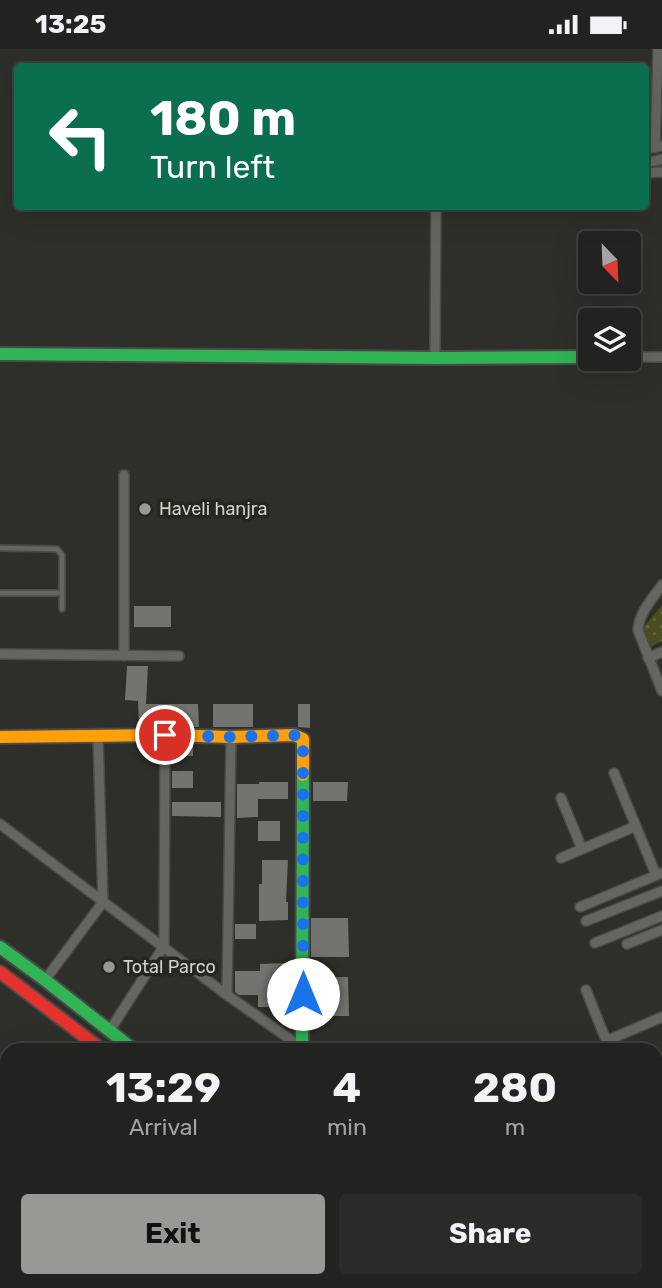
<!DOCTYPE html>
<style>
body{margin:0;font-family:Rubik,sans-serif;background:#2a2a29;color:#f1f3f6;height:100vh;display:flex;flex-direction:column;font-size:26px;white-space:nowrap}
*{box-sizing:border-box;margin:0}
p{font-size:23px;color:#a2a4a5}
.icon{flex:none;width:38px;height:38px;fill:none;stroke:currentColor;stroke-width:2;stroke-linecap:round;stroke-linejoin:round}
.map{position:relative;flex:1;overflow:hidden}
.side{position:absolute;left:0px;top:994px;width:663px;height:245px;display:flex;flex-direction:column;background:#222220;border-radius:21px 21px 0 0;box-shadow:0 7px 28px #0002,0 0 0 2px #3f3f3e}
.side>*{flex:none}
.top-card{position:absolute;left:14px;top:14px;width:635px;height:147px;border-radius:7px;box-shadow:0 7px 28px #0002,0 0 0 2px #3f3f3e;background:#0b6e4f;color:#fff;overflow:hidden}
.needle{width:46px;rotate:157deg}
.buttons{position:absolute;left:578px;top:182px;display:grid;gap:14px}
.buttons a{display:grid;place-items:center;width:63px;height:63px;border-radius:7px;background:#222220;box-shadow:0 7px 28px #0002,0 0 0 2px #3f3f3e;font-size:35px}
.pin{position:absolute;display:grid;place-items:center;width:60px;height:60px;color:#fff;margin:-30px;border:4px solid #fff;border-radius:50%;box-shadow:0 2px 7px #0007}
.me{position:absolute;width:77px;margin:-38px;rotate:0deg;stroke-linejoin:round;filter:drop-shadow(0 0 5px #0008)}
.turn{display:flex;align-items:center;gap:24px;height:147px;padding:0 21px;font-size:32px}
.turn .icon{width:91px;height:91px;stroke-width:2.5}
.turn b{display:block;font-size:49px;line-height:60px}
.eta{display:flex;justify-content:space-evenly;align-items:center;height:119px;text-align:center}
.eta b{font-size:42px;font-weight:700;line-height:49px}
.cta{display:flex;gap:14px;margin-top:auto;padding:14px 21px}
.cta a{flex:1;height:80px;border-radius:7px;background:#989994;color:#111;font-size:28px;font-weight:700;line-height:80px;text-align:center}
.cta a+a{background:#2a2a29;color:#f1f3f6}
.status{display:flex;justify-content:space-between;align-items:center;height:49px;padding:0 35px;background:#222220;direction:ltr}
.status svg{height:19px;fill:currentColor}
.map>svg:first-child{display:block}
.park{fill:url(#park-dots)}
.building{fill:#737470}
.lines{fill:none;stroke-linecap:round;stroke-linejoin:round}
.lane-casing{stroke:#4a4b47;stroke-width:8}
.street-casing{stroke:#4a4b47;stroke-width:12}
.fast-casing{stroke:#4a4b47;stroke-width:16}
.slow-casing{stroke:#4a4b47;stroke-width:16}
.jam-casing{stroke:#4a4b47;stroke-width:16}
.lane{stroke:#656561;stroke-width:4.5}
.street{stroke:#656561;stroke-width:9}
.fast{stroke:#30b455;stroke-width:12}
.slow{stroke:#ff9f0a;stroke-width:12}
.jam{stroke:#e5322d;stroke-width:12}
.route{stroke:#1a73e8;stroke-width:12;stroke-dasharray:0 21.6}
.poi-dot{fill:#989994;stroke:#26261e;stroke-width:2.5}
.labels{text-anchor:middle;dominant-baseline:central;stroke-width:7;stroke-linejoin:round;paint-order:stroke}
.poi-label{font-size:18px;fill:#d1d2cd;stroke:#26261e;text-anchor:start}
</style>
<div class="status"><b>13:25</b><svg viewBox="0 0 49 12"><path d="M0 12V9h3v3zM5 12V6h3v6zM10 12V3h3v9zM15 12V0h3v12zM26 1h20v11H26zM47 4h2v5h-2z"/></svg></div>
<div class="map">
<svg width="662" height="1239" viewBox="0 0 662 1239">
<defs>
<pattern id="park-dots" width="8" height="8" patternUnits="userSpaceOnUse" patternTransform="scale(1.75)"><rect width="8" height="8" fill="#4b4c20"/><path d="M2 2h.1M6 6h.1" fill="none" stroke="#64653f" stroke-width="1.8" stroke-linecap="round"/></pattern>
</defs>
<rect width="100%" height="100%" fill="#2e2e2a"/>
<!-- park -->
<path class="park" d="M662,556V592L650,598L642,580Z"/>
<!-- building -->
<path class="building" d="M134,557H171V578H134Z
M127,617H148L146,655H198L199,678H139L138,652L125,651Z
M213,655H253V678H213Z
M298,655H310V679L298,678Z
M172,695L193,696V707H172Z
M172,722H193V739H172Z
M259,733H288V750H258V768L237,769V735H259Z
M313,733H348L347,752H313Z
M172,753H221V768L172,767Z
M258,772H280V792H258Z
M262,811H288L286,853H288V871L259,872V835H262Z
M311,869H348L349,908H311Z
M235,875H256V890H235Z
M286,914V934H292V958H290V969H278V958H258V946H239L235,943V922H260V915Z
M311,928H348L349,967H311Z"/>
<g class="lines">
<defs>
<path id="lane" d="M0,499L57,500L62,506V560
M0,544H61
M312,1232L315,1239
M37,1239L54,1232
M446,1239L452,1232"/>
<path id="street" d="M655,99L658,0
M646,100L662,97
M646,114L662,110
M646,124L662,123
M628,308H662
M435,309L436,158
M124,426V607
M662,536C652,550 639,564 638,581L662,642
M0,605L179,607
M648,609L662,603
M614,724L656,826
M561,749L582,800
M0,775L227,946L304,1000
M561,809L636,777
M580,858L662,824
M586,872L662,842
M595,894L662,867
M627,895L662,881
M45,931L103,853L98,688
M586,941L610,1001
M227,946L231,688
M110,981L164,897L165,686
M606,992L662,968
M656,1044L662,1042
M334,1239L350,1232"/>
<path id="fast" d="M0,305L435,309L590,308
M0,898L45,931L134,1001
M302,999L303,726
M471,1232L484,1239"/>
<path id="slow" d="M0,688L165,686L231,688L294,686L303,690V726"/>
<path id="jam" d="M0,923L102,1001
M504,1232L517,1239"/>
</defs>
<!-- lane casing -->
<use href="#lane" class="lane-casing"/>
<!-- street casing -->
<use href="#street" class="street-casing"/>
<!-- fast casing -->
<use href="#fast" class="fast-casing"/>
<!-- slow casing -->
<use href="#slow" class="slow-casing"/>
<!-- jam casing -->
<use href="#jam" class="jam-casing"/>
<!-- lane -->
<use href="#lane" class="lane"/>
<!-- street -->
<use href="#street" class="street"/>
<!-- fast -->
<use href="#fast" class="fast"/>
<!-- slow -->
<use href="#slow" class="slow"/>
<!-- jam -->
<use href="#jam" class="jam"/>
</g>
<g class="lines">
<!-- route -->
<path class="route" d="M165,686L231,688L294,686L303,690V945"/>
</g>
<!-- markers -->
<g class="poi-dot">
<circle cx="145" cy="460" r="7"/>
<circle cx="109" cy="918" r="7"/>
</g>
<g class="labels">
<!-- poi labels -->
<g class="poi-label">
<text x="159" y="460">Haveli hanjra</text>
<text x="123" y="918">Total Parco</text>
</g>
</g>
</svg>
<div class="buttons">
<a><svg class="needle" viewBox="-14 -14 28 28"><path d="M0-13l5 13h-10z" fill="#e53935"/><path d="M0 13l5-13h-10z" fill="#a2a4a5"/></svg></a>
<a><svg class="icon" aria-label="layers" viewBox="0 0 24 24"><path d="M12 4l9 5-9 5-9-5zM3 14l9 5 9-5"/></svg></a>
</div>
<div class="pin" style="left:165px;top:686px;background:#d93025"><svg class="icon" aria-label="arrive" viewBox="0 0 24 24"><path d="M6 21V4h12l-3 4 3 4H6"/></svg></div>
<svg class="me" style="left:303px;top:945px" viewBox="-20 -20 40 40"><circle r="19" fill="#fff"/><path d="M0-13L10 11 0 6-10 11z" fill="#1a73e8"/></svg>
<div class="top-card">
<div class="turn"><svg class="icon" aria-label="left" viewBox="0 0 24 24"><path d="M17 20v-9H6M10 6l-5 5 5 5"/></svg><div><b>180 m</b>Turn left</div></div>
</div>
<section class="side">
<div class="eta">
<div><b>13:29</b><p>Arrival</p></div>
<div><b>4</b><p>min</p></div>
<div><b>280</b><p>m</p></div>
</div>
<div class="cta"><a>Exit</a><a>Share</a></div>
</section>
</div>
